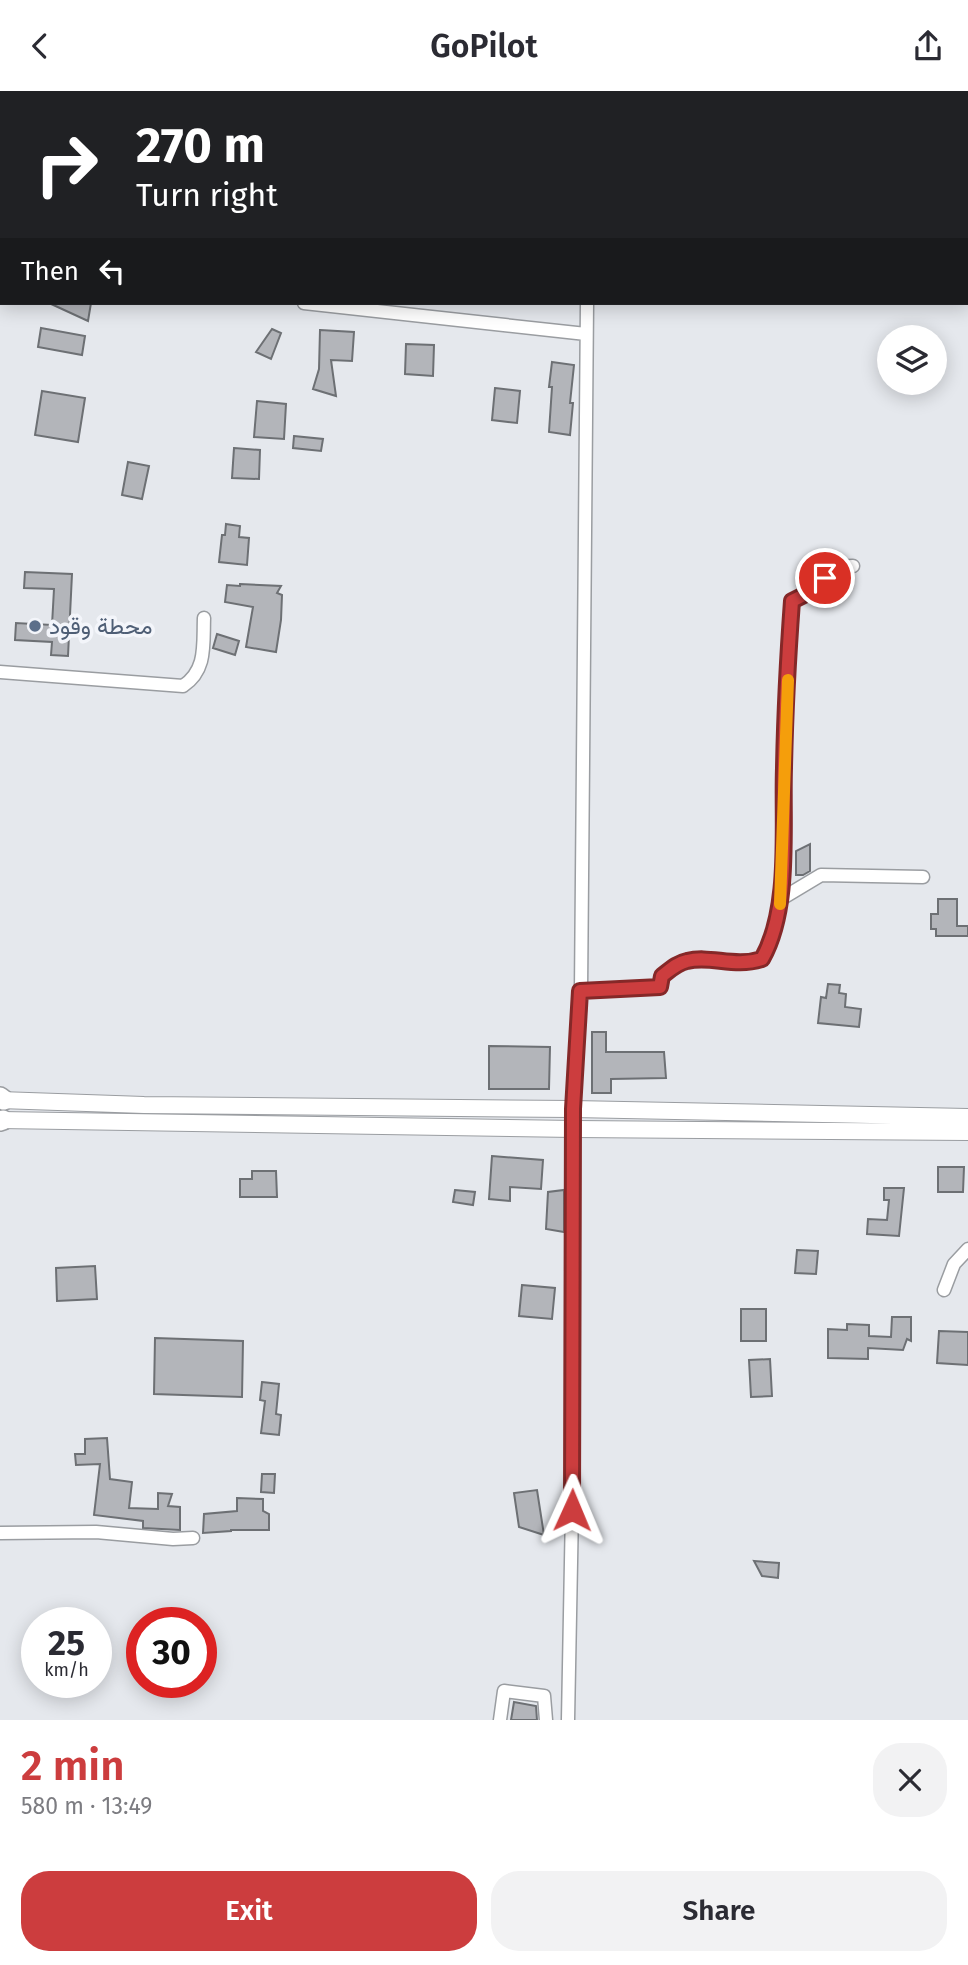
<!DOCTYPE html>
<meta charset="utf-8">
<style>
body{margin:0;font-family:"Fira Sans",Vazirmatn,sans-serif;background:#f2f2f3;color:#2b2b33;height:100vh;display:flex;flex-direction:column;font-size:26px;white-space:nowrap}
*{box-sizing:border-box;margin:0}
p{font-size:23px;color:#7c7c81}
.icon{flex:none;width:38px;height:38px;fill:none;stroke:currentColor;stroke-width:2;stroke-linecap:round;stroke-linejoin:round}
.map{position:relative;height:1629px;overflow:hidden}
.panel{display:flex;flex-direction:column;background:#fff;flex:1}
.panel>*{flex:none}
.banner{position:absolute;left:0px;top:0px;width:970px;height:214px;box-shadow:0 4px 18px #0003;background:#202124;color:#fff;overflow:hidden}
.fabs{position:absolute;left:877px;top:234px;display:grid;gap:14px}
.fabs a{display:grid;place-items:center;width:70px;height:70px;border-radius:50%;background:#fff;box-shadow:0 4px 18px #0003;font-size:35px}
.speed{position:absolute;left:21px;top:1516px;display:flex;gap:14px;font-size:35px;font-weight:700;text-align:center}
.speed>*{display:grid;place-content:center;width:91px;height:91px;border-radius:50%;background:#fff;box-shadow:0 4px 18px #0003;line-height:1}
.speed small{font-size:18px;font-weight:400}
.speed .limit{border:10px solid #d22;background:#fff;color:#111}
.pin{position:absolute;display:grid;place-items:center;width:60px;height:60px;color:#fff;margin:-30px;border:4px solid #fff;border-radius:50%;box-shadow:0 2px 7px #0007}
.me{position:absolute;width:77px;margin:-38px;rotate:1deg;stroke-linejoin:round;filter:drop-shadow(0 0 5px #0008)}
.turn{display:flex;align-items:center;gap:24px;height:147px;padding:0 21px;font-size:32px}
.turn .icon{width:91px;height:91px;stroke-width:2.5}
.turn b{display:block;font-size:49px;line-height:60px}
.then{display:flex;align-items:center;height:66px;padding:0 21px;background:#0003;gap:14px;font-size:26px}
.round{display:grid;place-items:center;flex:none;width:74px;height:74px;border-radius:28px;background:#f2f2f3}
.overview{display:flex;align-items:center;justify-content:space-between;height:119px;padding:0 21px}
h1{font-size:42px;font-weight:600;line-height:52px;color:#cc3d3e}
.cta{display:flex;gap:14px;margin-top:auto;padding:14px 21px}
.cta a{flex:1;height:80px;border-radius:28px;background:#cc3d3e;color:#fff;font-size:28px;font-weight:600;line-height:80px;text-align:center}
.cta a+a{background:#f2f2f3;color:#2b2b33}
header{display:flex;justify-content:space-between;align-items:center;height:91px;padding:0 21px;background:#fff;font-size:32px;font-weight:600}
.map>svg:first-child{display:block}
.building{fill:#b3b5ba;stroke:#6d7074;stroke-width:2}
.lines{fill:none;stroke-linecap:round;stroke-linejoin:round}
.minor-casing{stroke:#9a9da1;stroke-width:15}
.tertiary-casing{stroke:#9a9da1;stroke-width:18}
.trunk-casing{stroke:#9a9da1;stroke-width:22}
.minor{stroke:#fff;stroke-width:12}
.tertiary{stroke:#fff;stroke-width:16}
.trunk{stroke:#fff;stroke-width:19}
.route-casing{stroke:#852828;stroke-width:18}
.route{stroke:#cc3d3e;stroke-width:12}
.slow{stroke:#f59e0b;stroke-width:12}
.service-dot{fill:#5c6f8a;stroke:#f3f5fa;stroke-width:2.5}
.labels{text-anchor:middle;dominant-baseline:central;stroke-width:7;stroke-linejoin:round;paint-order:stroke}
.service-label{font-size:23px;fill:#4e5e75;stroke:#f3f5fa;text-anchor:start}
</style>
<header><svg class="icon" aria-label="back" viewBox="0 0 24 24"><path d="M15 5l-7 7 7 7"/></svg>GoPilot<svg class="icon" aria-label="share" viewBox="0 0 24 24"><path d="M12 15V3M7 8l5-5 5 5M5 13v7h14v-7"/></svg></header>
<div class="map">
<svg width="968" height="1629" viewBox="0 0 968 1629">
<rect width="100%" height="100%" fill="#e5e8ed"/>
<!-- building -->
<path class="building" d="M49,212H91L88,230Z
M41,237L85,245L82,264L38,256Z
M272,238L281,242L271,268L256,261Z
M320,239L354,241L352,270L331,269L336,305L313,298L319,278Z
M406,253L434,254L433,285L405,283Z
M552,271L574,274L570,312H573L570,344L549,341L552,296H549Z
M495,297L520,300L517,332L492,329Z
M42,300L85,307L78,351L35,344Z
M257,310L286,313L284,348L254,346Z
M294,345L323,348L321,360L293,357Z
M234,357L260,359L259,388L232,387Z
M128,371L149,375L142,408L122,404Z
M226,433L240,435L239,446L249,447L247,474L219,471L222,444H225Z
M25,481L72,483L68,565L51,564L52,551L15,549L16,532L52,534L54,498L24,497Z
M240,493L281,495L277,502L282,504L281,529L276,561L246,556L253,516L225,511L227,494L240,495Z
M217,543L239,550L235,564L213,557Z
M810,753V780L803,784H796V760Z
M938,808H957V835H968V845H936V838H931V823H938Z
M828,893L840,894L839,902L846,903L845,916L861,918L859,936L818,932L821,906L826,907Z
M592,941H606V961H664L666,987L611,988V1002H592Z
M489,955L550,956L549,998H489Z
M492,1065L543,1069L541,1098L510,1096V1110L489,1108Z
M938,1076H964L963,1101H938Z
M252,1080H276L277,1106H240V1088H252Z
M884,1097H904L899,1145L867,1143L868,1128L887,1129L889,1109H884Z
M455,1099L475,1101L473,1114L453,1111Z
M564,1099V1141L546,1138L548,1101Z
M797,1159L818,1160L816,1183L795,1182Z
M95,1175L97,1208L57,1210L56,1177Z
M522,1194L555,1197L552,1228L519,1225Z
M741,1218H766V1250H741Z
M892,1226H911V1250L907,1248L903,1259L868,1257V1268L828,1267V1238L847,1239V1233L869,1234V1245L891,1246Z
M939,1240L968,1241V1274L937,1272Z
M155,1247L243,1250L242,1306L154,1303Z
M770,1268L772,1305L751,1306L749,1269Z
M262,1291L279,1293L276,1323L281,1324L279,1344L261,1342L265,1310L260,1309Z
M107,1347L110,1388L132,1391L129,1417L158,1418V1402L172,1403L168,1415L180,1416V1439L143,1437V1430L94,1424L100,1373L76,1374L75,1363H85V1348Z
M262,1383H275L274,1402L261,1401Z
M537,1399L544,1444L519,1436L514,1402Z
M237,1407L263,1408V1420L269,1423V1439H231V1440L203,1442L204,1423L237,1420Z
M754,1470L779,1472L778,1487L762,1485Z
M514,1611L536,1615L537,1629H511Z"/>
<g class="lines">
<defs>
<path id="minor" d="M965,0L968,1
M590,2V0
M0,173L2,174
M304,212L586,243
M0,581L183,595C207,579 203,554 204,527
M781,808L821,784L923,786
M581,900L660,896L662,885C670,878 677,872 687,870C711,864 734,877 762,868C791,817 782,736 784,677C785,622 787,565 792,510L816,498L835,476L853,475
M944,1199L954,1173L968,1158
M0,1442L96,1441L173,1448L193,1447
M500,1629L504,1600L544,1605L546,1629
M568,1629L573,1366V1018L581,900L587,212"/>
<path id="tertiary" d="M0,1009L144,1014L573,1018L968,1026
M0,1029L574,1038L968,1041"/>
<path id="trunk" d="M0,1006L4,1009
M0,1030L3,1029"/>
</defs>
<!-- minor casing -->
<use href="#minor" class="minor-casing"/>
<!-- tertiary casing -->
<use href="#tertiary" class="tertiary-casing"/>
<!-- trunk casing -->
<use href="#trunk" class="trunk-casing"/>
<!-- minor -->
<use href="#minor" class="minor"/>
<!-- tertiary -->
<use href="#tertiary" class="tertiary"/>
<!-- trunk -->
<use href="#trunk" class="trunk"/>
</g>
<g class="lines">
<defs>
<path id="route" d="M572,1419L573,1018L580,900L660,896L662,885C670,879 677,872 687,870C711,864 734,877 762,868C791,817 782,736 784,677C785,622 788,565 792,510L816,498L825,487"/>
</defs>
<!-- route casing -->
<use href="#route" class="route-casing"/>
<!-- route -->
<use href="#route" class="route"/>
<!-- slow -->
<path class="slow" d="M780,813L788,589"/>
</g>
<!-- markers -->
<circle class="service-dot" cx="35" cy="535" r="7"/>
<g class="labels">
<!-- service labels -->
<g class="service-label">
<text x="49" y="535">محطة وقود</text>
</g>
</g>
</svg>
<div class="fabs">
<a><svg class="icon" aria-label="layers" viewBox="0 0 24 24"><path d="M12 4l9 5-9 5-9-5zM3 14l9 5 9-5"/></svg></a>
</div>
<div class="speed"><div>25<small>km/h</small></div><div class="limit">30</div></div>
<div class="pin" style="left:825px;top:487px;background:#d93025"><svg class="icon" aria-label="arrive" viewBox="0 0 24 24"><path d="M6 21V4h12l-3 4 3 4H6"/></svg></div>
<svg class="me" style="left:572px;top:1419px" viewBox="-20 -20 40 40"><path d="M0-17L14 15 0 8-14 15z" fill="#cc3d3e" stroke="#fff" stroke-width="4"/></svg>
<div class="banner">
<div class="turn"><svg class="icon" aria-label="right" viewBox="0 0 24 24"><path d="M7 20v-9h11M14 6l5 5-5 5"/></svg><div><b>270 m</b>Turn right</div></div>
<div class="then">Then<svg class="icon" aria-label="left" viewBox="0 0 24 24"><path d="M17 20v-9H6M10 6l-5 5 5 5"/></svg></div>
</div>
</div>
<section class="panel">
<div class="overview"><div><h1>2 min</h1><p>580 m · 13:49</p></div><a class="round"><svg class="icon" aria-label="close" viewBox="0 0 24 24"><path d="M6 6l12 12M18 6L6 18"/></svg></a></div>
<div class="cta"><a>Exit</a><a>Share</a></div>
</section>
